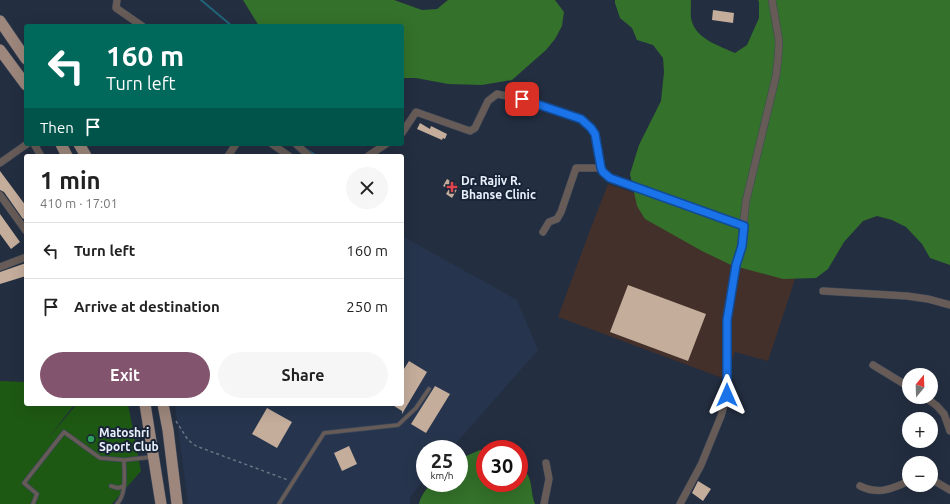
<!DOCTYPE html>
<meta charset="utf-8">
<style>
body{margin:0;font-family:Ubuntu,sans-serif;background:#f6f6f6;color:#222;height:100vh;display:flex;flex-direction:column;font-size:15px;white-space:nowrap}
*{box-sizing:border-box;margin:0}
p{font-size:13px;color:#767676}
.icon{flex:none;width:22px;height:22px;fill:none;stroke:currentColor;stroke-width:2;stroke-linecap:round;stroke-linejoin:round}
.map{position:relative;flex:1;overflow:hidden}
.side{position:absolute;left:24px;top:154px;width:380px;height:252px;display:flex;flex-direction:column;background:#fff;border-radius:4px;box-shadow:0 4px 16px #0002}
.side>*{flex:none}
.hud{position:absolute;left:24px;top:24px;width:380px;height:122px;border-radius:4px;box-shadow:0 4px 16px #0002;background:#00695c;color:#fff;overflow:hidden}
.needle{width:26px;rotate:19deg}
.buttons{position:absolute;left:902px;top:368px;display:grid;gap:8px}
.buttons a{display:grid;place-items:center;width:36px;height:36px;border-radius:50%;background:#fff;box-shadow:0 4px 16px #0002;font-size:20px}
.speed{position:absolute;left:416px;top:440px;display:flex;gap:8px;font-size:20px;font-weight:700;text-align:center}
.speed>*{display:grid;place-content:center;width:52px;height:52px;border-radius:50%;background:#fff;box-shadow:0 4px 16px #0002;line-height:1}
.speed small{font-size:10px;font-weight:400}
.speed .limit{border:6px solid #d22;background:#fff;color:#111}
.pin{position:absolute;display:grid;place-items:center;width:34px;height:34px;color:#fff;margin:-17px;border-radius:8px;box-shadow:0 2px 6px #0006}
.me{position:absolute;width:44px;margin:-22px;rotate:0deg;stroke-linejoin:round;filter:drop-shadow(0 0 3px #0008)}
.turn{display:flex;align-items:center;gap:14px;height:84px;padding:0 16px;font-size:18px}
.turn .icon{width:52px;height:52px;stroke-width:2.5}
.turn b{display:block;font-size:28px;line-height:34px}
.then{display:flex;align-items:center;height:38px;padding:0 16px;background:#0003;gap:8px;font-size:15px}
.round{display:grid;place-items:center;flex:none;width:42px;height:42px;border-radius:21px;background:#f6f6f6}
.summary{display:flex;align-items:center;justify-content:space-between;height:68px;padding:0 16px}
h1{font-size:24px;font-weight:600;line-height:30px}
.cta{display:flex;gap:8px;margin-top:auto;padding:8px 16px}
.cta a{flex:1;height:46px;border-radius:24px;background:#82546e;color:#fff;font-size:16px;font-weight:600;line-height:46px;text-align:center}
.cta a+a{background:#f6f6f6;color:#222}
ul{padding:0;list-style:none}
li{display:flex;align-items:center;gap:12px;height:56px;padding:0 16px;border-top:1px solid #e0e0e0}
li div{flex:1}
li b{display:block;font-size:15px}
li em{font-style:normal}
.map>svg:first-child{display:block}
.built{fill:#26354d}
.industrial{fill:#43302b}
.green{fill:#1e5913}
.forest{fill:#34712a}
.lines{fill:none;stroke-linecap:round;stroke-linejoin:round}
.stream{stroke:#216479;stroke-width:2}
.building{fill:#c4ad9b}
.lane-casing{stroke:#3f495a;stroke-width:5}
.street-casing{stroke:#3f495a;stroke-width:8}
.primary-casing{stroke:#3f495a;stroke-width:12}
.path{stroke:#6a7483;stroke-width:1.5;stroke-dasharray:3 3;stroke-linecap:butt}
.lane{stroke:#665b56;stroke-width:3.5}
.street{stroke:#665b56;stroke-width:7}
.primary{stroke:#9d877c;stroke-width:11}
.route-casing{stroke:#114b97;stroke-width:10}
.route{stroke:#1a73e8;stroke-width:7}
.health-dot{fill:#e0444e;stroke:#192436;stroke-width:1.5}
.leisure-dot{fill:#2e9e5b;stroke:#192436;stroke-width:1.5}
.labels{text-anchor:middle;dominant-baseline:central;stroke-width:4;stroke-linejoin:round;paint-order:stroke}
.poi-label{font-size:12px;font-weight:bold;fill:#e9f1fd;stroke:#192436;text-anchor:start}
</style>
<div class="map">
<svg width="950" height="504" viewBox="0 0 950 504">
<rect width="100%" height="100%" fill="#232e40"/>
<!-- built -->
<path class="built" d="M402,236L517,300L538,350L451,449H425V479L410,497V504H188L175,404H402Z"/>
<!-- industrial -->
<path class="industrial" d="M608,184L804,252L768,361L735,352L725,379L558,317L592,225Z"/>
<!-- green -->
<path class="green" d="M0,381L26,382V404H77L74,405L47,440L75,406L82,404H128L141,471L112,504H0Z"/>
<!-- forest -->
<path class="forest" d="M243,0H394L422,10L437,9L448,0H555L564,12L562,26L555,39L546,50L512,80L482,85L448,84L416,78H402V26H259Z
M615,0H691C691,7 690,16 692,22C698,40 720,46 735,53L747,45L759,18V2L758,0H950V265L930,258L922,244L906,227L892,220L877,216L863,221L844,242L828,269L816,278L783,279L731,265L702,251L645,219L637,206L630,174L639,145L661,101L664,72L663,58L653,45L637,40L632,28L620,18L615,3Z
M480,450H485V483H519V466C535,477 529,489 535,504H419C421,495 426,489 432,483H459V459Z"/>
<g class="lines">
<!-- stream -->
<path class="stream" d="M201,0L232,26
M306,149L317,156"/>
</g>
<!-- building -->
<path class="building" d="M713,10L734,13L733,23L712,20Z
M420,123L430,129L431,126L447,134L445,139L443,138L442,140L417,129Z
M0,171L26,206V217L23,219L4,192L0,190Z
M447,179L459,186L452,198L446,194L449,189L443,186Z
M0,214L20,242L11,249L0,234Z
M26,263V276L0,284V272Z
M628,285L706,314L688,361L610,332Z
M409,361L427,372L402,414V411L391,404H402V372Z
M435,386L450,394L426,433L411,424Z
M267,408L292,422L277,448L252,434Z
M349,446L357,464L342,471L334,453Z
M698,481L711,489L703,501L692,493Z"/>
<g class="lines">
<defs>
<path id="lane" d="M111,486L118,488L124,486
M33,504L37,494L24,483L64,432L100,458L124,460L152,457
M117,504C127,493 124,474 124,460
M279,504L324,433L398,425L416,408L429,389"/>
<path id="street" d="M117,0L116,8L142,26
M402,133L416,112L470,131L475,128L488,101L497,94L522,99L581,119L591,128L595,134L601,168L603,172L609,178L744,226
M34,144L41,156
M272,144L289,156
M296,144L309,156
M228,156L236,144
M368,156L386,144
M0,163L27,144
M0,195L26,231
M543,232L549,222L557,219L561,212L576,168H601
M0,267L26,257
M823,291L907,296L928,299L950,305
M873,365L909,387
M925,397L937,406L944,414L950,431
M931,479L950,490
M860,486C878,495 892,489 909,481
M544,504L549,479L546,463
M680,504L701,465L721,416L727,395V320L736,265L741,246L746,201L776,76L778,59L779,41L772,0"/>
<path id="primary" d="M0,21L26,59
M0,50L26,85
M61,144L67,156
M79,144L86,156
M145,404L161,504
M163,404L168,430L177,504"/>
</defs>
<!-- lane casing -->
<use href="#lane" class="lane-casing"/>
<!-- street casing -->
<use href="#street" class="street-casing"/>
<!-- primary casing -->
<use href="#primary" class="primary-casing"/>
<!-- path -->
<path class="path" d="M176,421L188,440L196,446L288,480"/>
<!-- lane -->
<use href="#lane" class="lane"/>
<!-- street -->
<use href="#street" class="street"/>
<!-- primary -->
<use href="#primary" class="primary"/>
</g>
<g class="lines">
<defs>
<path id="route" d="M522,99L581,119L591,128L595,134L601,168L603,172L610,178L744,226L742,246L736,265L727,320V395"/>
</defs>
<!-- route casing -->
<use href="#route" class="route-casing"/>
<!-- route -->
<use href="#route" class="route"/>
</g>
<!-- markers -->
<path class="health-dot" d="M450 181h4v4h4v4h-4v4h-4v-4h-4v-4h4z"/>
<circle class="leisure-dot" cx="91" cy="439" r="4"/>
<g class="labels">
<!-- poi labels -->
<g class="poi-label">
<text x="461" y="180">Dr. Rajiv R.<tspan x="461" dy="14">Bhanse Clinic</tspan></text>
<text x="99" y="432">Matoshri<tspan x="99" dy="14">Sport Club</tspan></text>
</g>
</g>
</svg>
<div class="buttons">
<a><svg class="needle" viewBox="-14 -14 28 28"><path d="M0-13l5 13h-10z" fill="#e53935"/><path d="M0 13l5-13h-10z" fill="#767676"/></svg></a>
<a>+</a>
<a>−</a>
</div>
<div class="speed"><div>25<small>km/h</small></div><div class="limit">30</div></div>
<div class="pin" style="left:522px;top:99px;background:#d93025"><svg class="icon" aria-label="arrive" viewBox="0 0 24 24"><path d="M6 21V4h12l-3 4 3 4H6"/></svg></div>
<svg class="me" style="left:727px;top:395px" viewBox="-20 -20 40 40"><path d="M0-17L14 15 0 8-14 15z" fill="#1a73e8" stroke="#fff" stroke-width="4"/></svg>
<div class="hud">
<div class="turn"><svg class="icon" aria-label="left" viewBox="0 0 24 24"><path d="M17 20v-9H6M10 6l-5 5 5 5"/></svg><div><b>160 m</b>Turn left</div></div>
<div class="then">Then<svg class="icon" aria-label="arrive" viewBox="0 0 24 24"><path d="M6 21V4h12l-3 4 3 4H6"/></svg></div>
</div>
<section class="side">
<div class="summary"><div><h1>1 min</h1><p>410 m · 17:01</p></div><a class="round"><svg class="icon" aria-label="close" viewBox="0 0 24 24"><path d="M6 6l12 12M18 6L6 18"/></svg></a></div>
<ul>
<li><svg class="icon" aria-label="left" viewBox="0 0 24 24"><path d="M17 20v-9H6M10 6l-5 5 5 5"/></svg><div><b>Turn left</b></div><em>160 m</em></li>
<li><svg class="icon" aria-label="arrive" viewBox="0 0 24 24"><path d="M6 21V4h12l-3 4 3 4H6"/></svg><div><b>Arrive at destination</b></div><em>250 m</em></li>
</ul>
<div class="cta"><a>Exit</a><a>Share</a></div>
</section>
</div>
